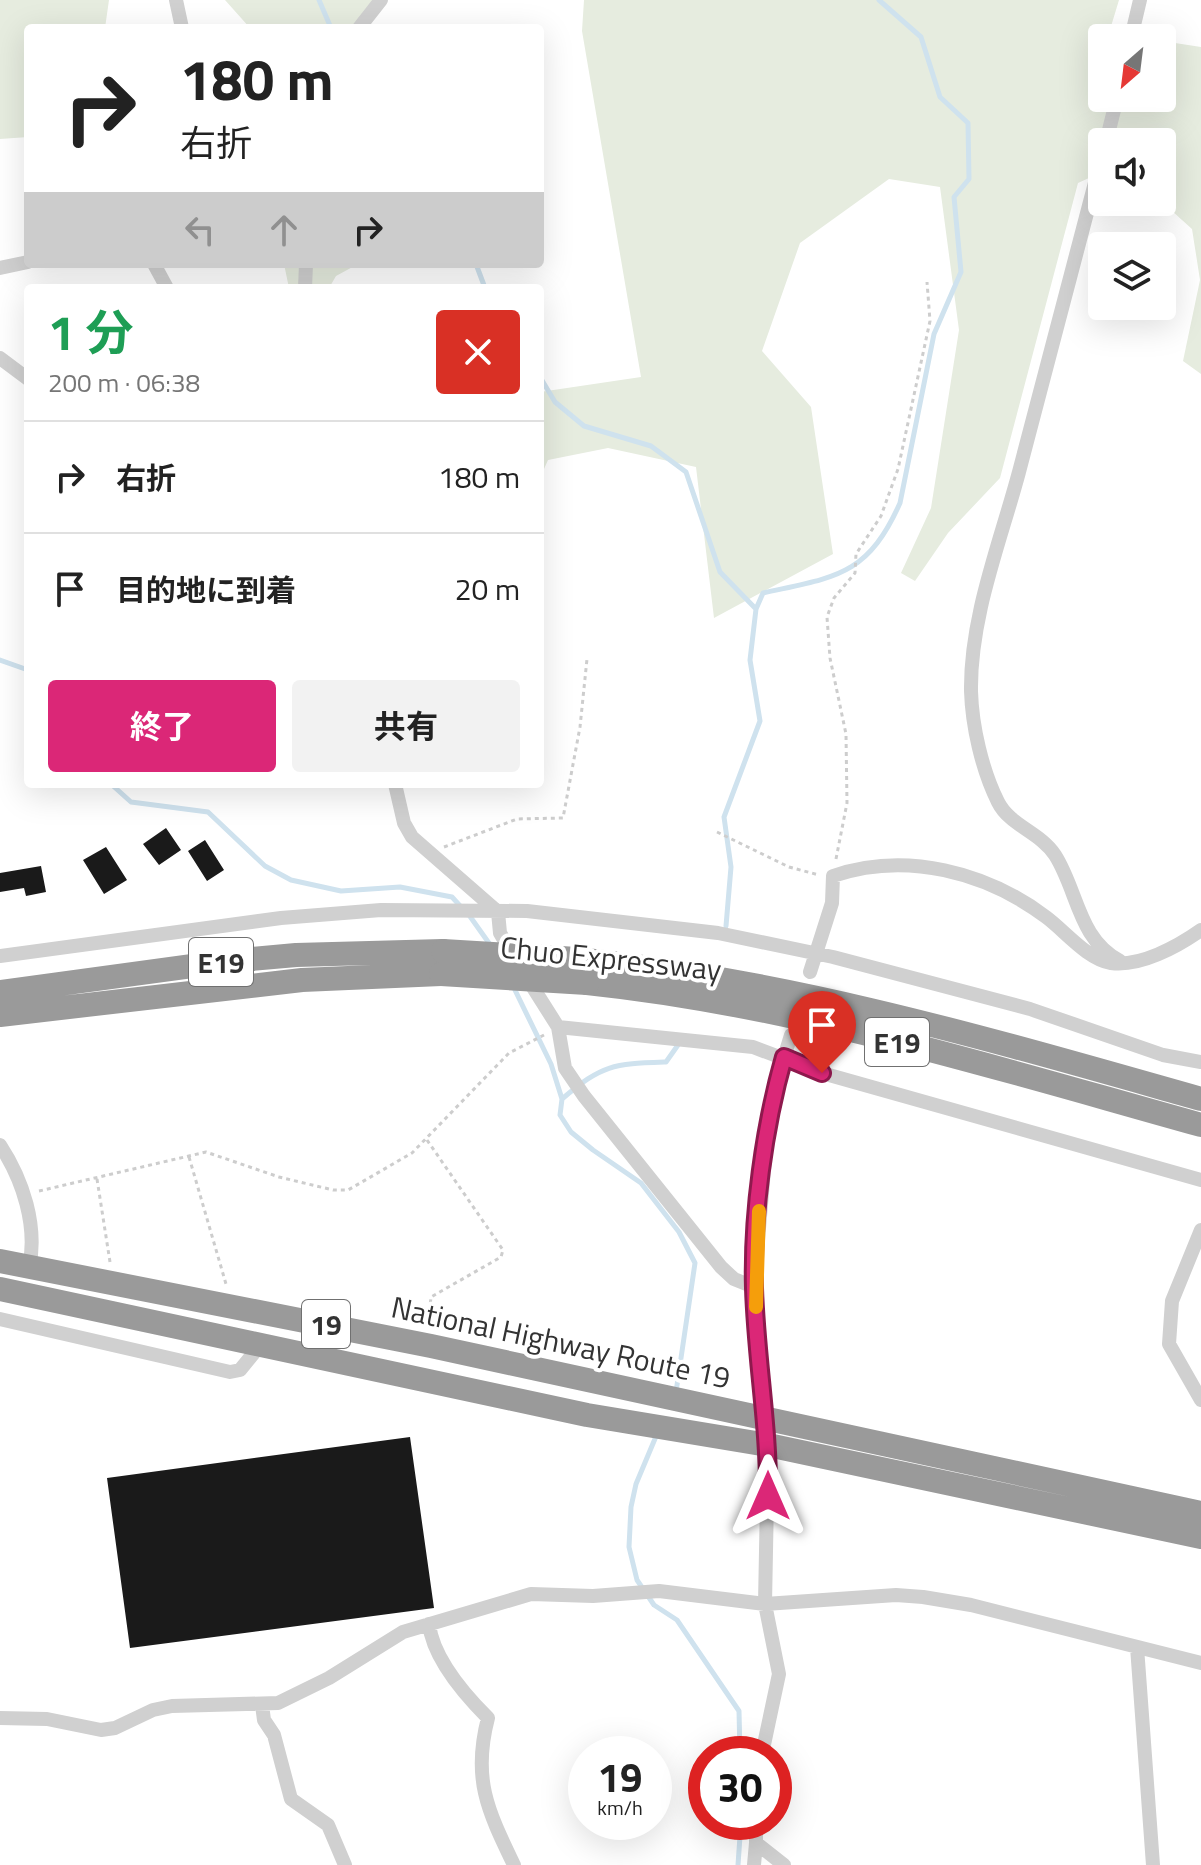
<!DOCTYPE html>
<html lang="ja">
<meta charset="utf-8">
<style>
body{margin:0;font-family:"Titillium Web","Noto Sans JP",sans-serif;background:#f2f2f2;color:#222;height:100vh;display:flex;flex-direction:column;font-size:30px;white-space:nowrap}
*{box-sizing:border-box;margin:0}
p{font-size:26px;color:#767676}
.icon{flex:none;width:44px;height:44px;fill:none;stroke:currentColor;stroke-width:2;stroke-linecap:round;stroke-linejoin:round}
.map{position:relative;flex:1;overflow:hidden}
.drawer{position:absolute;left:24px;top:284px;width:520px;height:504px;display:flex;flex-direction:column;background:#fff;border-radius:8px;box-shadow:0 8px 32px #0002}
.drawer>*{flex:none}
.top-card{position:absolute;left:24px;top:24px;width:520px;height:244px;border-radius:8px;box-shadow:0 8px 32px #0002;background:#fff;color:#222;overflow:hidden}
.needle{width:52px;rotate:208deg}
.fabs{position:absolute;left:1088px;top:24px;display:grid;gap:16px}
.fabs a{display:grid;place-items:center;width:88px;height:88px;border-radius:8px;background:#fff;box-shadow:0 8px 32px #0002;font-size:40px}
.speed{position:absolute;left:568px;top:1736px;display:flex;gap:16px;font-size:40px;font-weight:700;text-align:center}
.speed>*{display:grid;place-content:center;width:104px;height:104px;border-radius:50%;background:#fff;box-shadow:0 8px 32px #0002;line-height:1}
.speed small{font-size:20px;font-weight:400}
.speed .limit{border:12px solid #d22;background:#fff;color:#111}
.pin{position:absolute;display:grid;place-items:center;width:68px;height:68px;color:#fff;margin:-82px -34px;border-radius:50% 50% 50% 0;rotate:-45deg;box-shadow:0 0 8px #0007}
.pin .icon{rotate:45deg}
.me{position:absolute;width:88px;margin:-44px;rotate:0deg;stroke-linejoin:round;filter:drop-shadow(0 0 6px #0008)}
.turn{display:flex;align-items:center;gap:28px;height:168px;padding:0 24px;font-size:36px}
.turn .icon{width:104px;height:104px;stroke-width:2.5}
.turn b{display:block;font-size:56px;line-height:68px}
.lanes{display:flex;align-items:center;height:76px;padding:0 24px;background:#0003;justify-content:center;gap:40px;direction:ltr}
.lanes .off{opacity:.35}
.round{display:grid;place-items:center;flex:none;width:84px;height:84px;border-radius:8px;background:#f2f2f2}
.summary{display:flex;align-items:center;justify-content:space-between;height:136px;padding:0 24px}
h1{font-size:48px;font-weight:700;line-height:60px;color:#1e9e55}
.cta{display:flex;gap:16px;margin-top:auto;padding:16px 24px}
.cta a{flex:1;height:92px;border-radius:8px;background:#db2777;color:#fff;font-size:32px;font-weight:700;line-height:92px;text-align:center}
.cta a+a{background:#f2f2f2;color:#222}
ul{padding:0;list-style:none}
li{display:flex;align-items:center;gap:24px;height:112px;padding:0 24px;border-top:2px solid #e0e0e0}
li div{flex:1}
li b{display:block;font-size:30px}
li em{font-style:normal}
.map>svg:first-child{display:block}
.green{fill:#e6ecdf}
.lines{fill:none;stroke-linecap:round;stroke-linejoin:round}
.stream{stroke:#cfe2ee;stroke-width:5}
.building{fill:#1a1a1a}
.path{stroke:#cdcdcd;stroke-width:3;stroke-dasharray:4 4;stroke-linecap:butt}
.street{stroke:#d0d0d0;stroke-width:14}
.highway{stroke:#9a9a9a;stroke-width:24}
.highway-bridge{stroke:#9a9a9a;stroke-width:24}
.route-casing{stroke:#8e194d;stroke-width:20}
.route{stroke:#db2777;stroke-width:14}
.slow{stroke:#f59e0b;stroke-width:14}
.labels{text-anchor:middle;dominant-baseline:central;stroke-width:8;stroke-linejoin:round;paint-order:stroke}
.shield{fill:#fff;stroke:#707070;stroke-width:2}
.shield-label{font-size:28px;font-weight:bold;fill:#333}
.street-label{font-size:30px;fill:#333;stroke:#fff}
</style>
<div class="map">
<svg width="1201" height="1865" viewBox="0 0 1201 1865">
<rect width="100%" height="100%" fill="#fff"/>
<!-- green -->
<path class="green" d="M0,0H109L105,28H28V137L0,139Z
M225,0H377L356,28H250Z
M584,0H1119L1109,33L1143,38H1102V98H1162V41L1201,47V374L1183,361L1200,280L1192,229L1162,202V142H1102V172L1078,183L1000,478L948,533L915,581L901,573L931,508L959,330L940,187L889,179L800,243L762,351L811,407L833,554L714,618L696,467L608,448L548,460L540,478V392L641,377L582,31Z
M284,264H358L336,276L329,288H289Z"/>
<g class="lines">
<!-- stream -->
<path class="stream" d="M319,0L331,28
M476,264L485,288
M540,377L555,402L584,426L651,446L686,472L720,572L756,609
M0,660L28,670
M111,784L131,802L208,812L265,866L291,880L341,891L400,887L452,897L462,908
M469,915L491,946
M726,926L731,867L724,817L760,721L750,660L756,609L763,593C835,577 867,577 900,503L934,334L961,272L954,197L969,179L968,123L940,97L921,37L879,0
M513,986L551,1064L562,1099L560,1115L571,1132L593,1150L641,1183L679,1232L695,1263L676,1392
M562,1099C603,1064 613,1064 666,1062L678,1045
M657,1434L636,1484L631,1507L629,1547L637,1580L654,1605L677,1620L739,1711L740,1754
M738,1865L741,1822"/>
</g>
<!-- building -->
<path class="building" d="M166,828L181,850L159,865L143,844Z
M205,840L224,870L207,881L188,851Z
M106,847L127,880L104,894L83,860Z
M41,866L46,892L26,896L24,888L0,892V873Z
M410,1437L434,1608L130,1648L107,1478Z"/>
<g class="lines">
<!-- path -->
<path class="path" d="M717,832L789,867L819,875
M444,847L517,819L563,818L580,727L587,659
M836,859L847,803L846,734L830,658L827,617L834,598L855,573L856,554L881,516L898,469L930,321L927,282
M427,1140L503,1250L501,1257L431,1297L428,1327
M189,1157L226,1284
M97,1179L110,1262
M39,1191L206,1152L279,1177L333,1190H348L412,1153L509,1053L544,1035"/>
<!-- street -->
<path class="street" d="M176,0L182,28
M359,28L381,0
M1131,38L1140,0
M1106,142L1117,98
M1102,156C1075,262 1047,367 1019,472C1000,543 970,617 971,691C972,726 982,770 998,802C1010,826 1040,832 1055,855C1078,891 1078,939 1120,961
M154,264L167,288
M0,268L28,262
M305,288L306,264
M0,358L28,379
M395,784L404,823L412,837L498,912L500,933L514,957
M0,956L281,918L381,910L527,911L718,933L833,957L1030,1009L1163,1055L1201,1062
M810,972L832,903L833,876C906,851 986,872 1046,917C1065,931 1087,959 1111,963C1140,967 1177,947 1201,930
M527,978L558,1027L565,1068L584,1096L721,1267L734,1279L754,1287
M558,1027L753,1047L822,1073L1201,1180
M0,1145C23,1180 38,1226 29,1268
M1201,1230L1172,1301L1169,1344L1201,1400
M0,1319L230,1372L240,1370L262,1343
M429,1624C433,1658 464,1694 488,1718C472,1779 488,1811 514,1865
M1137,1647L1153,1865
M262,1705L264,1720L274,1735L291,1799L328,1825L345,1865
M0,1718L47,1719L101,1730L115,1728L153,1710L172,1706L278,1703L329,1678L403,1632L531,1594L593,1596L659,1591L765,1604L896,1595L923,1597L971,1605L1201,1663
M762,1754L779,1674L765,1604L768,1445L754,1287L766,1146L777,1080L791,1035
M756,1822V1843L784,1865
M754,1865L756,1843"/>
<!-- highway -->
<path class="highway" d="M577,959C794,981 992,1040 1201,1099
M587,983C797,1005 999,1069 1201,1125
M0,992L229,961L296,955L443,951
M0,1015L302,980L441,974
M0,1261L431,1346L1201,1513
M0,1289L587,1415L768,1445L1201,1537"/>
<!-- highway-bridge -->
<path class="highway-bridge" d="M443,951L577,959
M441,974L587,983"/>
</g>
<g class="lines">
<defs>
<path id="route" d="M768,1496C769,1426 756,1358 754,1288C752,1216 764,1127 784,1057L822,1073"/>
</defs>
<!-- route casing -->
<use href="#route" class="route-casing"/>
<!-- route -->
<use href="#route" class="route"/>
<!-- slow -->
<path class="slow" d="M756,1307L759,1211"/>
</g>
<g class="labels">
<!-- shield labels -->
<g class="shield">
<rect x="189" y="938" width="64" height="48" rx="6"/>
<rect x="865" y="1018" width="64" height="48" rx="6"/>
<rect x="302" y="1300" width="48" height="48" rx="6"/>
</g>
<g class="shield-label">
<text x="221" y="962">E19</text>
<text x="897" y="1042">E19</text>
<text x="326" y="1324">19</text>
</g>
<!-- street labels -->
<g class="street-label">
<text transform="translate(611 958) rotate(6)">Chuo Expressway</text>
<text transform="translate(561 1342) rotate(12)">National Highway Route 19</text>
</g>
</g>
</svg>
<div class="fabs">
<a><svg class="needle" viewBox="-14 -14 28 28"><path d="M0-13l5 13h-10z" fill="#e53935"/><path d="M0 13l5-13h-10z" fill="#767676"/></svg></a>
<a><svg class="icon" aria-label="sound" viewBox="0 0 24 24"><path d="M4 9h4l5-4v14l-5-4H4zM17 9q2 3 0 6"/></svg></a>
<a><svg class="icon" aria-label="layers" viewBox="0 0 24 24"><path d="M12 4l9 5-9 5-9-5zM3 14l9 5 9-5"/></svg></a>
</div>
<div class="speed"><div>19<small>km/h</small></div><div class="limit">30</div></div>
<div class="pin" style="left:822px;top:1073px;background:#d93025"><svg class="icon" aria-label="arrive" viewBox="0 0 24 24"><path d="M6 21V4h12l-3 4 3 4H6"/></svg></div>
<svg class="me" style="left:768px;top:1496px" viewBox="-20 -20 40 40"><path d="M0-17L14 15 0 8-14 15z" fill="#db2777" stroke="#fff" stroke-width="4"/></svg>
<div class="top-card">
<div class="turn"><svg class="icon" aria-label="right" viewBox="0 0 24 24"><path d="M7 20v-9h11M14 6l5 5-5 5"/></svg><div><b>180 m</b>右折</div></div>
<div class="lanes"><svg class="icon off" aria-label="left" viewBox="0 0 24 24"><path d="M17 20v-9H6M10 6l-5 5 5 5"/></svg><svg class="icon off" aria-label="ahead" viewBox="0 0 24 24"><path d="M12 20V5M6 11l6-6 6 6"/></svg><svg class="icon" aria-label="right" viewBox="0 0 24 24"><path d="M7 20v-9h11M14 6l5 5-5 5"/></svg></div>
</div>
<section class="drawer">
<div class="summary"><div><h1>1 分</h1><p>200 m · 06:38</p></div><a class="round" style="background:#d93025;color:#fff"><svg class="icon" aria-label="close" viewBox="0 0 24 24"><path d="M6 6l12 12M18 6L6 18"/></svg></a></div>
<ul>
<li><svg class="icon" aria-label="right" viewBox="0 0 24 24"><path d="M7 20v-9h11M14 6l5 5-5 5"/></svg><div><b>右折</b></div><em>180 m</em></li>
<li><svg class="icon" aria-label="arrive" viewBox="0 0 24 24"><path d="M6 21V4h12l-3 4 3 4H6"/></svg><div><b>目的地に到着</b></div><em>20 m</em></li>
</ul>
<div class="cta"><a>終了</a><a>共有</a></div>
</section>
</div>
